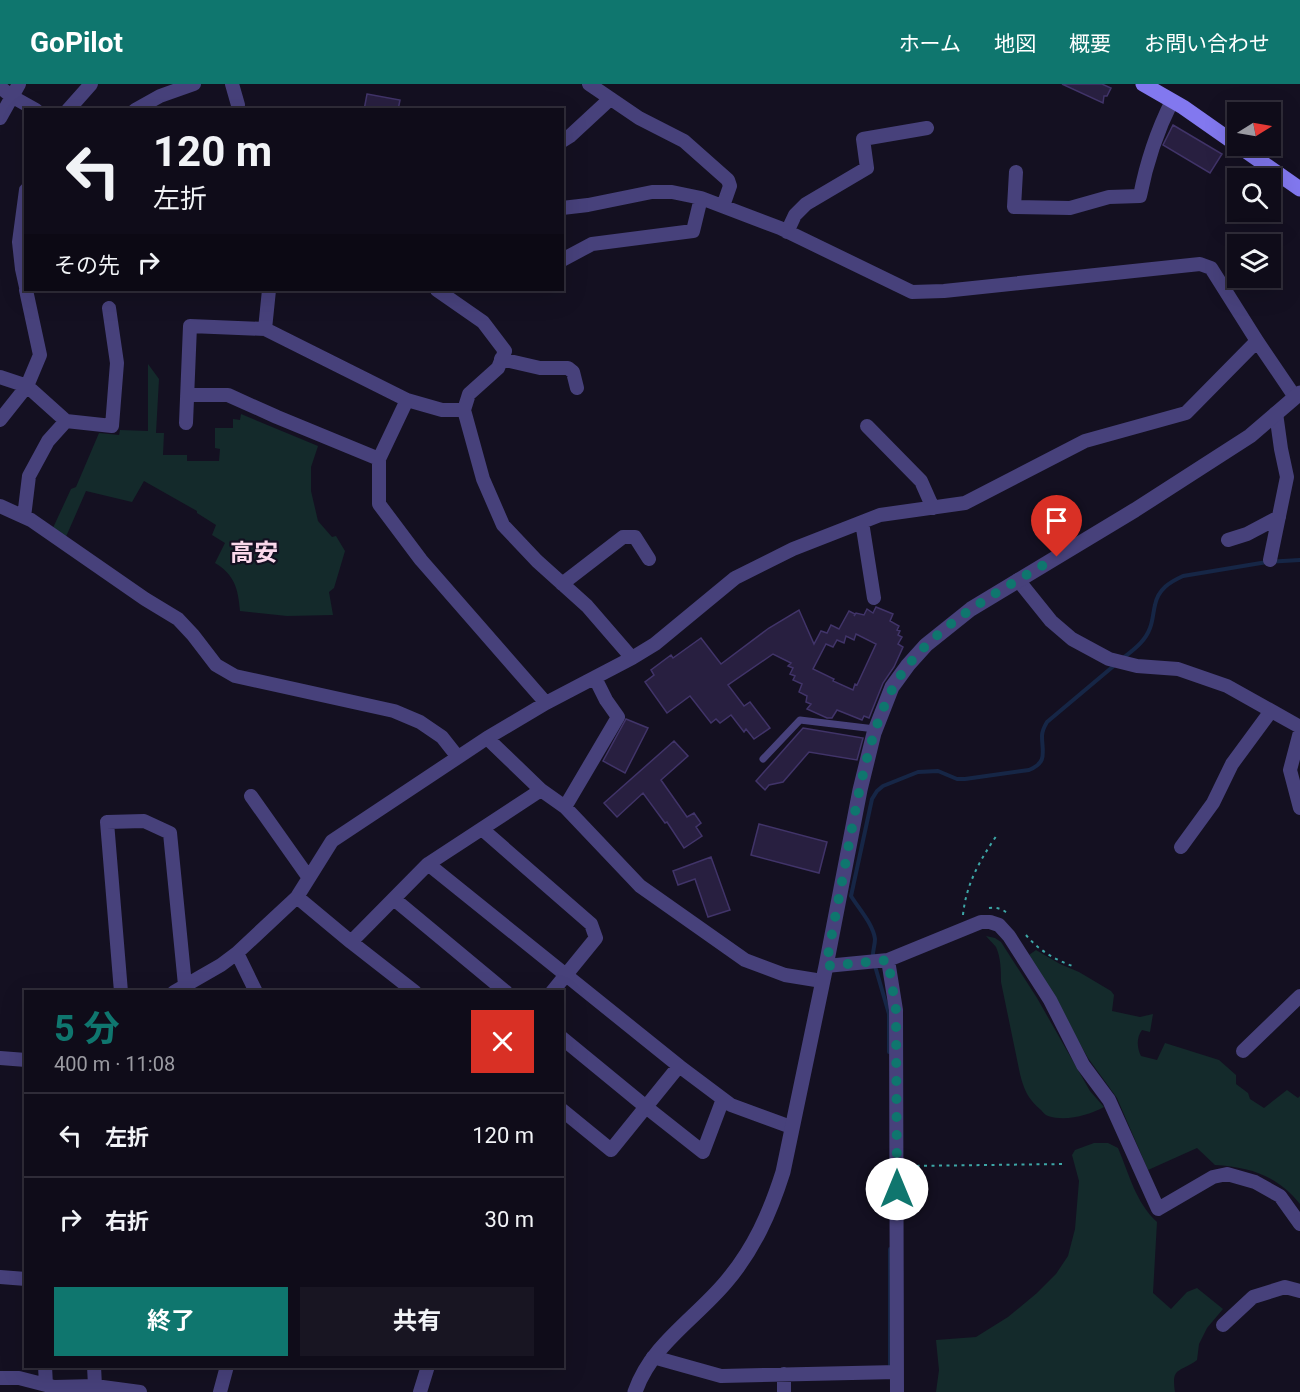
<!DOCTYPE html>
<html lang="ja">
<meta charset="utf-8">
<style>
body{margin:0;font-family:Roboto,"Noto Sans JP",sans-serif;background:#181522;color:#f1f3f6;height:100vh;display:flex;flex-direction:column;font-size:22px;white-space:nowrap}
*{box-sizing:border-box;margin:0}
p{font-size:20px;color:#9b9ba2}
.icon{flex:none;width:33px;height:33px;fill:none;stroke:currentColor;stroke-width:2;stroke-linecap:round;stroke-linejoin:round}
.map{position:relative;flex:1;overflow:hidden}
.details{position:absolute;left:24px;top:906px;width:540px;height:378px;display:flex;flex-direction:column;background:#0f0c19;border-radius:0px;box-shadow:0 6px 24px #0002,0 0 0 2px #2f2c38}
.details>*{flex:none}
.banner{position:absolute;left:24px;top:24px;width:540px;height:183px;border-radius:0px;box-shadow:0 6px 24px #0002,0 0 0 2px #2f2c38;background:#0f0c19;color:#f1f3f6;overflow:hidden}
.needle{width:39px;rotate:79deg}
.controls{position:absolute;left:1227px;top:18px;display:grid;gap:12px}
.controls a{display:grid;place-items:center;width:54px;height:54px;border-radius:0px;background:#0f0c19;box-shadow:0 6px 24px #0002,0 0 0 2px #2f2c38;font-size:30px}
.pin{position:absolute;display:grid;place-items:center;width:51px;height:51px;color:#fff;margin:-62px -26px;border-radius:50% 50% 50% 0;rotate:-45deg;box-shadow:0 0 6px #0007}
.pin .icon{rotate:45deg}
.me{position:absolute;width:66px;margin:-33px;rotate:0deg;stroke-linejoin:round;filter:drop-shadow(0 0 4px #0008)}
.turn{display:flex;align-items:center;gap:21px;height:126px;padding:0 30px;font-size:27px}
.turn .icon{width:78px;height:78px;stroke-width:2.5}
.turn b{display:block;font-size:42px;line-height:51px}
.then{display:flex;align-items:center;height:57px;padding:0 30px;background:#0003;gap:12px;font-size:22px}
.round{display:grid;place-items:center;flex:none;width:63px;height:63px;border-radius:0px;background:#181522}
.headline{display:flex;align-items:center;justify-content:space-between;height:102px;padding:0 30px}
h1{font-size:36px;font-weight:700;line-height:45px;color:#0f766e}
.action{display:flex;gap:12px;margin-top:auto;padding:12px 30px}
.action a{flex:1;height:69px;border-radius:0px;background:#0f766e;color:#fff;font-size:24px;font-weight:700;line-height:69px;text-align:center}
.action a+a{background:#181522;color:#f1f3f6}
ul{padding:0;list-style:none}
li{display:flex;align-items:center;gap:18px;height:84px;padding:0 30px;border-top:2px solid #2f2c38}
li div{flex:1}
li b{display:block;font-size:22px}
li em{font-style:normal}
header{display:flex;align-items:center;gap:36px;box-sizing:border-box;height:84px;padding:0 30px;background:#0f766e;color:#fff}
header strong{font-size:28px}
nav{display:flex;gap:33px;margin-inline-start:auto;font-size:21px}
.map>svg:first-child{display:block}
.green{fill:#142a2b}
.lines{fill:none;stroke-linecap:round;stroke-linejoin:round}
.stream{stroke:#162646;stroke-width:4}
.building{fill:#281f40;stroke:#413469;stroke-width:1.5;fill-rule:evenodd}
.path{stroke:#3da7a7;stroke-width:2;stroke-dasharray:3 4.5;stroke-linecap:butt}
.service{stroke:#47417b;stroke-width:7}
.minor{stroke:#47417b;stroke-width:14}
.tertiary{stroke:#47417b;stroke-width:15}
.secondary{stroke:#8278ef;stroke-width:15}
.route{stroke:#0f766e;stroke-width:10;stroke-dasharray:0 18}
.labels{text-anchor:middle;dominant-baseline:central;stroke-width:4.5;stroke-linejoin:round;paint-order:stroke}
.quarter-label{font-size:24px;font-weight:bold;fill:#fad8eb;stroke:#141021}
</style>
<header>
<strong>GoPilot</strong>
<nav><a>ホーム</a><a>地図</a><a>概要</a><a>お問い合わせ</a></nav>
</header>
<div class="map">
<svg width="1300" height="1308" viewBox="0 0 1300 1308">
<rect width="100%" height="100%" fill="#141021"/>
<!-- green -->
<path class="green" d="M148,280L159,295L156,349H164L163,371H187V377H219L220,365L215,364V344H233V335L240,336L241,330L318,362L311,383V407L318,437L332,453L336,452L345,467L334,504L329,508L333,531L287,532L240,527C238,505 235,491 215,479L225,459L212,451L216,441L197,429V427L144,397L132,418L86,407L65,455L52,446L71,405L76,403L99,349L119,351L120,346L148,347Z
M986,852L995,854L1001,858L1037,914L1090,1007L1104,1023C1089,1031 1066,1038 1048,1032C1045,1031 1043,1028 1041,1026C1028,1015 1024,1006 1020,990L1001,898C1001,887 1001,874 996,863C993,859 989,856 986,852Z
M1036,866L1060,880L1079,888L1111,907L1114,911L1112,927L1140,933L1153,930L1150,948L1142,946C1136,954 1137,964 1141,972L1157,976L1165,959L1219,976L1236,991V1000L1248,1009L1250,1015L1264,1024L1287,1006L1298,1014L1300,1012V1120C1278,1092 1250,1083 1215,1081L1197,1064L1148,1086L1117,1014L1088,974L1029,871Z
M1094,1059H1108L1118,1064C1129,1090 1136,1119 1157,1138L1153,1209L1171,1225L1187,1208L1197,1204L1223,1225L1207,1244L1199,1260L1197,1276C1180,1289 1171,1282 1175,1308H936L939,1286L936,1256L976,1253L1008,1233L1037,1209L1056,1190L1068,1172L1075,1145L1079,1097L1072,1071L1075,1066Z"/>
<g class="lines">
<!-- stream -->
<path class="stream" d="M1122,575C1133,566 1145,558 1150,544C1153,536 1153,529 1155,521C1158,505 1170,498 1183,492L1267,478L1300,476
M873,875C872,868 875,862 875,855C873,840 859,825 851,812L872,715L877,707L883,702L918,688L938,687L957,695H965L1029,686C1048,678 1042,669 1042,652C1042,647 1044,643 1047,638L1116,580
M875,882L889,930V968
M890,1165V1286"/>
</g>
<!-- building -->
<path class="building" d="M1062,0H1102L1111,4L1107,12H1104L1103,19Z
M367,10L400,16L398,26H364Z
M1173,41L1222,70L1210,89L1163,61Z
M876,523L893,530L890,537L899,542L897,546L900,547L898,551L902,553L898,560L903,563L894,583L883,599L869,634L864,632L862,636L837,626L832,634H827L807,625L811,620L806,618L807,612L799,608L802,600L793,596L795,592L790,590L793,584L788,582L791,579L773,570L728,601L744,622L750,618L770,644L754,655L746,645L744,648L731,631L720,639L716,635L711,639L690,612L667,629L645,598L654,591L651,586L671,571L673,574L701,554L721,580L769,544L799,526L814,560L821,547L827,549L831,541L839,545L849,527L855,530L854,532L856,529L864,531L867,525L873,529ZM856,550L876,560L857,601L855,600L853,606L833,597L834,595L813,585L826,560L833,563L837,556L844,559L846,552L854,556Z
M626,635L648,644L625,689L603,677Z
M803,644L863,654L857,676L809,668L783,698L769,701L765,706L756,697Z
M674,657L688,672L661,696L687,733L694,729L701,739L696,743L702,752L684,764L667,738L665,739L643,709L617,733L604,719Z
M759,740L827,758L819,789L751,771Z
M711,773L730,826L708,833L695,795L678,801L673,787Z"/>
<g class="lines">
<!-- path -->
<path class="path" d="M989,824C997,823 1003,825 1008,830
M963,831C966,800 980,776 997,751
M1026,851C1039,867 1056,876 1075,883
M909,1082L1065,1080"/>
<!-- service -->
<path class="service" d="M763,675L800,636L875,645"/>
<!-- minor -->
<path class="minor" d="M232,0L238,21
M589,0L639,34L684,57L728,96L730,102L723,122
M0,3L11,12L36,26
M68,26L91,0
M135,26L160,12L194,0
M0,34L19,0
M562,57L570,52L610,15
M1016,88L1014,123L1070,124L1109,113L1140,112C1146,81 1158,45 1172,17
M26,106L19,158L22,185L26,203
M562,124L588,121L652,108H672L701,114L780,144L912,208L944,207L1200,180L1211,184L1257,257L1295,313
M787,148L795,131L806,120L867,84L863,55L927,44
M562,176L592,160L693,147L701,114
M437,206L483,238L505,267L498,284L469,310L464,326L483,395L503,441L537,477L587,522L632,574
M265,245L269,206
M501,275L540,284H568L573,288L577,304
M0,293L27,302L66,337L112,342L117,279L109,224
M407,316L442,326H464
M0,336L27,302L40,271L26,206
M186,339L190,242L265,245L407,316L379,375L277,333L228,311H187
M867,342L921,397L933,424
M379,375V420L421,476L546,619
M0,422L31,436L145,515L178,535L193,551L216,581L235,592L394,627L420,638L442,653L457,672
M24,433L29,392L48,357L66,337
M862,438L874,514
M1228,456L1247,450L1279,433
M1270,476L1287,393L1281,365L1276,329
M1018,496L1051,537L1072,555L1109,575L1137,582L1178,585L1227,602L1300,643
M562,500L623,453H635L649,475
M1300,648L1290,686L1300,724
M487,654L541,706L565,723L640,802L745,876L785,891L822,897
M251,712L309,794
M565,723L618,633L606,616L595,594
M482,745L591,840L596,854L552,908
M1181,763L1213,719L1232,680L1271,627
M428,780L679,982L731,1021L791,1043
M297,813L351,858L415,908
M394,815L506,908
M351,858L428,780L541,706
M237,869L256,908
M888,876L896,926L897,1308
M826,882L888,876L981,838H990L999,841L1009,852L1050,916L1083,981L1109,1016L1158,1125L1213,1093L1227,1090L1255,1098L1280,1112L1300,1140
M121,908L107,738L144,737L170,749L185,901
M174,908L221,881L237,869L297,813L332,757L487,654L546,619L632,574L655,560L735,494L793,465L880,431L965,419L1085,357L1186,329L1257,257
M562,954L646,1023L703,1068L723,1015
M1243,967L1300,912
M0,974L26,976
M562,1026L611,1066L679,982
M0,1193L26,1195
M1223,1241L1253,1213L1285,1203L1300,1207
M653,1273L721,1292L897,1288
M45,1282L46,1301
M94,1282L95,1302L94,1308
M784,1290V1308
M0,1294H19L54,1303V1308
M54,1303L95,1302L140,1308
M220,1308L227,1282
M420,1308L428,1282"/>
<!-- tertiary -->
<path class="tertiary" d="M635,1308C651,1261 695,1235 726,1198C754,1165 770,1129 783,1088L826,882L860,706L874,649L892,603L908,581L926,561L971,525L1135,426L1250,352L1300,309"/>
<!-- secondary -->
<path class="secondary" d="M1143,0L1183,23L1300,105"/>
</g>
<g class="lines">
<!-- route -->
<path class="route" d="M897,1105L896,926L888,876L826,882C833,843 841,804 848,765C859,708 872,624 909,580C948,533 1005,504 1057,473"/>
</g>
<g class="labels">
<!-- quarter labels -->
<g class="quarter-label">
<text x="254" y="469">高安</text>
</g>
</g>
</svg>
<div class="controls">
<a><svg class="needle" viewBox="-14 -14 28 28"><path d="M0-13l5 13h-10z" fill="#e53935"/><path d="M0 13l5-13h-10z" fill="#9b9ba2"/></svg></a>
<a><svg class="icon" aria-label="search" viewBox="0 0 24 24"><circle cx="10" cy="10" r="6"/><path d="M15 15l6 6"/></svg></a>
<a><svg class="icon" aria-label="layers" viewBox="0 0 24 24"><path d="M12 4l9 5-9 5-9-5zM3 14l9 5 9-5"/></svg></a>
</div>
<div class="pin" style="left:1057px;top:473px;background:#d93025"><svg class="icon" aria-label="arrive" viewBox="0 0 24 24"><path d="M6 21V4h12l-3 4 3 4H6"/></svg></div>
<svg class="me" style="left:897px;top:1105px" viewBox="-20 -20 40 40"><circle r="19" fill="#fff"/><path d="M0-13L10 11 0 6-10 11z" fill="#0f766e"/></svg>
<div class="banner">
<div class="turn"><svg class="icon" aria-label="left" viewBox="0 0 24 24"><path d="M17 20v-9H6M10 6l-5 5 5 5"/></svg><div><b>120 m</b>左折</div></div>
<div class="then">その先<svg class="icon" aria-label="right" viewBox="0 0 24 24"><path d="M7 20v-9h11M14 6l5 5-5 5"/></svg></div>
</div>
<section class="details">
<div class="headline"><div><h1>5 分</h1><p>400 m · 11:08</p></div><a class="round" style="background:#d93025;color:#fff"><svg class="icon" aria-label="close" viewBox="0 0 24 24"><path d="M6 6l12 12M18 6L6 18"/></svg></a></div>
<ul>
<li><svg class="icon" aria-label="left" viewBox="0 0 24 24"><path d="M17 20v-9H6M10 6l-5 5 5 5"/></svg><div><b>左折</b></div><em>120 m</em></li>
<li><svg class="icon" aria-label="right" viewBox="0 0 24 24"><path d="M7 20v-9h11M14 6l5 5-5 5"/></svg><div><b>右折</b></div><em>30 m</em></li>
</ul>
<div class="action"><a>終了</a><a>共有</a></div>
</section>
</div>
